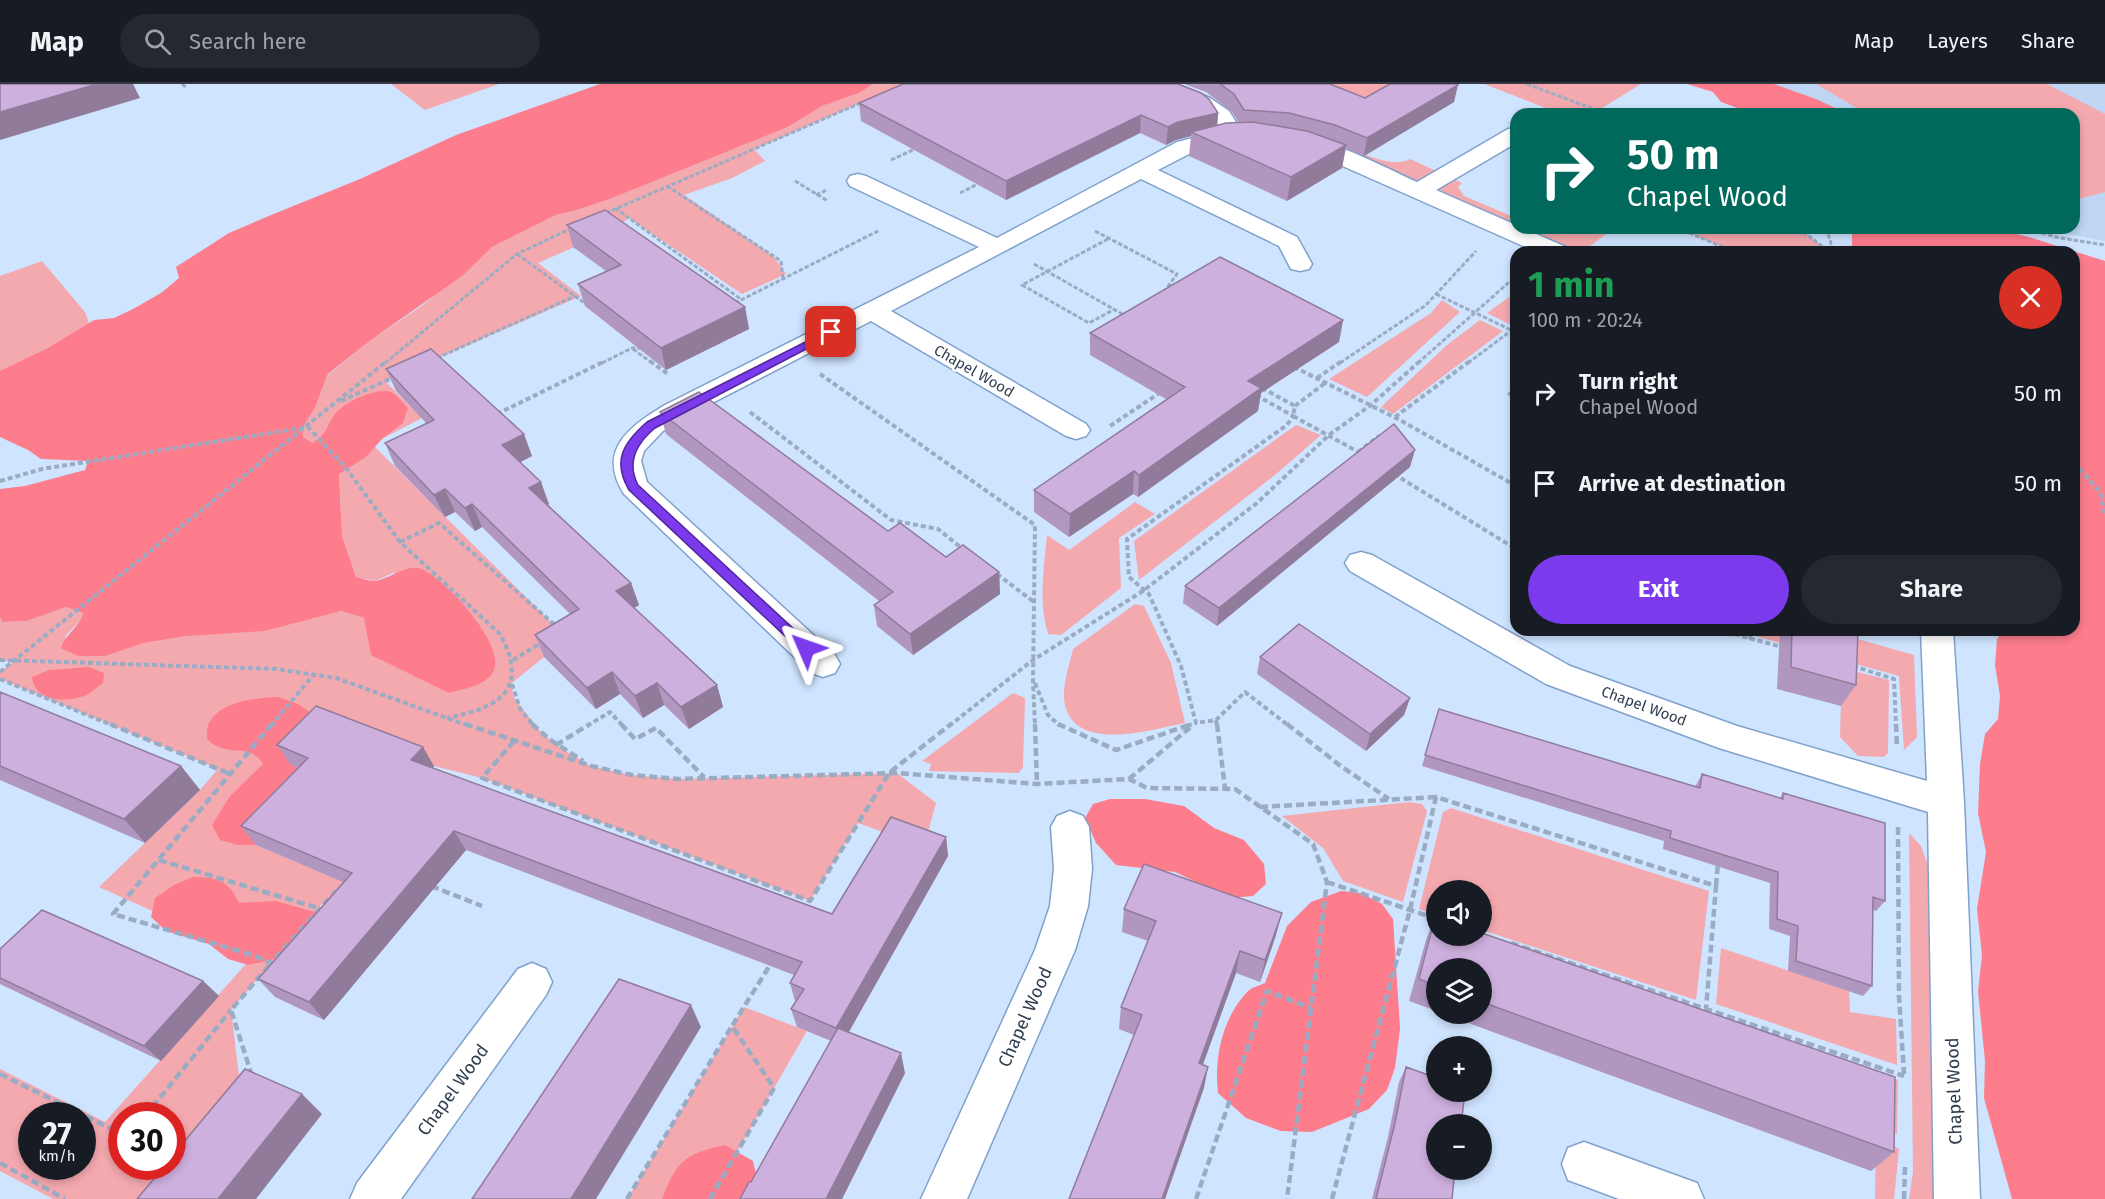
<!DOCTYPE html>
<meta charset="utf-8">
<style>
body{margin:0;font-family:"Fira Sans",sans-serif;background:#242831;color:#f1f3f6;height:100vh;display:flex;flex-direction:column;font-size:22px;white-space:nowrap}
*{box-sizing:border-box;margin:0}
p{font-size:20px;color:#9ea1a6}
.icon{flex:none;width:33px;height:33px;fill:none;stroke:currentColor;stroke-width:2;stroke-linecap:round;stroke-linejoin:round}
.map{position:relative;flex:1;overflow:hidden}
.details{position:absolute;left:1510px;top:162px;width:570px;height:390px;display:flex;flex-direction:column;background:#171b24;border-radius:18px;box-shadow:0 3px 9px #0003}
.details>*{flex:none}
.hud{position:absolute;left:1510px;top:24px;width:570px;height:126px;border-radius:18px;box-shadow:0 3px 9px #0003;background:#00695c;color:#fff;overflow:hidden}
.buttons{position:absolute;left:1426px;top:796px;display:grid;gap:12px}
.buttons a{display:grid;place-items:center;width:66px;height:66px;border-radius:50%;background:#171b24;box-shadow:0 3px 9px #0003;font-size:30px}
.speed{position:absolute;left:18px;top:1018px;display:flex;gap:12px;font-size:30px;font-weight:700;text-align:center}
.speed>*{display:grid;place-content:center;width:78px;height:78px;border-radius:50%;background:#171b24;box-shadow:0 3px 9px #0003;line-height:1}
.speed small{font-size:15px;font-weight:400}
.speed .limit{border:9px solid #d22;background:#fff;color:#111}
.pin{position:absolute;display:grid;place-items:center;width:51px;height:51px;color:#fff;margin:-26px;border-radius:12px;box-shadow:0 3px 9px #0006}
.me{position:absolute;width:66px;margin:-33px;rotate:313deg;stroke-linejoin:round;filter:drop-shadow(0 0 4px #0008)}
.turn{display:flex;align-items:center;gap:21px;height:126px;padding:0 18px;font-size:27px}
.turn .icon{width:78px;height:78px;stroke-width:2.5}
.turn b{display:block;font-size:42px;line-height:51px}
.round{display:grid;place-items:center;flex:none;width:63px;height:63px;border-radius:32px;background:#242831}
.headline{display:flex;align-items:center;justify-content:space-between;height:102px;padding:0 18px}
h1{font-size:36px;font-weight:700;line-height:45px;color:#1e9e55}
.button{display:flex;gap:12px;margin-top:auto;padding:12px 18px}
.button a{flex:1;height:69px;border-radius:36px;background:#7c3aed;color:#fff;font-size:24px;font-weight:700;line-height:69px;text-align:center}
.button a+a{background:#242831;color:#f1f3f6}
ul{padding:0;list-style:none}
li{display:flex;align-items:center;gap:18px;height:90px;padding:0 18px}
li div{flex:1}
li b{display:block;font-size:22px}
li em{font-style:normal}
header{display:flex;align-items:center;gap:36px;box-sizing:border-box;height:84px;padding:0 30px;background:#171b24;border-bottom:2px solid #363941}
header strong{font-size:28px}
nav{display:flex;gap:33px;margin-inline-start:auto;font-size:21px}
.search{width:420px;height:54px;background:#242831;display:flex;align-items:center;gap:15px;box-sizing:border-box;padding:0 21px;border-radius:33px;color:#9ea1a6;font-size:22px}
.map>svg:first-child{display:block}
.built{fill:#bed6f3}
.green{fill:#f4a9af;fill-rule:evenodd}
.forest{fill:#fd7d8d}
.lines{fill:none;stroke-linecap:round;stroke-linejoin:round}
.minor-casing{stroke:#7fa1cb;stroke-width:3}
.path-far2{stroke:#9aacc4;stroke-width:3;stroke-dasharray:4.5 2;stroke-linecap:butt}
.path-far1{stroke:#9aacc4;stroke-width:4;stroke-dasharray:5 3;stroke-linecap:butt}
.path{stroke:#9aacc4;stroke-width:4.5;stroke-dasharray:8 4;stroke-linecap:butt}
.minor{fill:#fff;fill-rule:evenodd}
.wall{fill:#b197bf}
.shaded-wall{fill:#907b9b}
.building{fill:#ceb0de;stroke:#907b9b;stroke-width:1.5}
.route{fill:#7c3aed;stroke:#51269a;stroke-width:1.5}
.labels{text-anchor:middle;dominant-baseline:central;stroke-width:4.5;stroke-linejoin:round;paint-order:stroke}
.street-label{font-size:15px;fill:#303e50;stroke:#fff}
.near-street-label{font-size:18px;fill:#303e50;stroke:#fff}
</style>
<header>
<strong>Map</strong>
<div class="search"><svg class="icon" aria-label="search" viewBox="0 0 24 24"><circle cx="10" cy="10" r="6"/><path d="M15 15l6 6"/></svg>Search here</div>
<nav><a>Map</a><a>Layers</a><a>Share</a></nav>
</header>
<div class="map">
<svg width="2105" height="1115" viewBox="0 0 2105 1115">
<rect width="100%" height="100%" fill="#cfe4ff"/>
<!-- built -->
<path class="built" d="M1765,0H2105V157L2037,144H2074V30H1823Z"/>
<!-- green -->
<path class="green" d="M391,0H499L425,26Z
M873,0H905L754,65L765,77L732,94L684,111L773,172L786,190L742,210L629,134L611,147L538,179L581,212L385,297L422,334L372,360L560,547L539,560L544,573L512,599L513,612L537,644L556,661L591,682L632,691L678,695L897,689L936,719L924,763L858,739L810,817L482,694L434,682L291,681L256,761L334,794L391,733L360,784L318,824L231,926L240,1000L147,1115H53L0,1087V985L105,1038L253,872L99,803L200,706L218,685L0,595V588L13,578L0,576V533L4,538L27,537L66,523L83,529L81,536L65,552L78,572H106L144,559L341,527L364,534L369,551L395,488L375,497L356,493L342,452L339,389L346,384L319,355L313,359L303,353L304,341L315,324L328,291L371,256L423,221L492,163L556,131L577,126L610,115L788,43L822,22L859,9ZM32,1032H82V1083H32ZM122,1032H172V1083H122Z
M1310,0H1427L1412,8L1394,1L1360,20L1371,25L1324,51C1345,61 1389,87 1410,75L1462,99L1458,103L1464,112L1516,134L1513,138L1516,140V144L1533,147L1538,144H1614L1582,168H1557L1523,153L1431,101L1290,56L1291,46L1345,15Z
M1484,0H1641L1599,26L1607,30H1561Z
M1816,0H2047L2105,30V108L2075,116L2074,30H1867Z
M1677,144H1798L1830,168H1735Z
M42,177L85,228L90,242L0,295V192Z
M1516,208V238L1513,242L1487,229Z
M1442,216L1460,228L1367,313L1329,295L1431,229Z
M1480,236L1503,247L1393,330L1381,323L1447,261Z
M1296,341L1321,351L1275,391L1139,496L1134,457Z
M1135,418L1155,430L1119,454L1121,504L1061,551L1048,550C1038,518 1044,484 1047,451L1069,466Z
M1135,520L1144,522L1171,579L1185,639C1154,645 1081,668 1066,625C1060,607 1069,583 1073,565Z
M1756,546H1826L1914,571L1917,653L1904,666L1899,592L1755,552Z
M1842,584L1889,596L1888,669L1884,673L1858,672L1840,653Z
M1013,609L1025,614L1023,683L1019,689L929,687L931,680L922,677Z
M1409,718L1422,720L1427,727L1403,818L1343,797L1323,764L1282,732Z
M1451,724L1709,807L1696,916L1482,846V807H1437V831L1419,825L1443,728Z
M1909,749L1921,762L1929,784L1937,1115H1909L1913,1088Z
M1721,864L1849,907L1850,928L1896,935L1897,981L1716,920Z
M744,923L807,947L710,1115H627Z
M1877,991L1898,996L1897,1050L1891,1047V1060L1899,1065L1894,1115H1875Z"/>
<!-- forest -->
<path class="forest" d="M600,0H873L859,9L822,22L788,43L610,115L577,126L556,131L492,163L462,192L371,256L328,290L315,324L304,341L303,353L313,359C329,347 325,344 335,330C344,318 377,303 391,308C397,311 403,319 408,324L403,339L382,355L366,373L339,390L342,452L356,493C361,494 369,497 374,497C389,496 406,479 422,485C445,495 508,562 493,588C485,602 463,605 449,609L371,571L364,534L341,527L264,547L187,552L144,559L106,572H78L61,564C66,549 80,543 83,529L66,523L27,537L3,538L0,533V405L25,402L85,386L88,377L41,375L28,366L0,353V287L48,264L94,236L114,234L133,225L161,209L179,194L176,183L229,149L271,131L360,95L456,51Z
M1687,0H1774L1816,15L1848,30H1754L1721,18L1713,8Z
M1852,144H1990L2029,153L2105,177V1115H2012L1984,1014L1985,977L1978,907L1982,871L1977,825L1986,768L1978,729L1980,680L1985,650L1998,635L2000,612L1995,581L1997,555L2004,546H2074V168H1855L1852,164Z
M89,583L104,589L103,599C98,602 93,607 88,610C69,620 34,618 32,593L49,586Z
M278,613L298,620L329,642L291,681L322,693L256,761H238L220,756L212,741L230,712L263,680C252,661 235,670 219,663C215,662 210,658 207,655C207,651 207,644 208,641C219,617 256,614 278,613Z
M1110,715H1145L1184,722L1214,744L1244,756L1264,780L1266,800L1253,812L1230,814L1175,788L1116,781L1096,759L1085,734L1093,720Z
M193,793C216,793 229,796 239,819L276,817L318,829L279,874L248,881L228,875L209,860L166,847L151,833L155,814L174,801Z
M1341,807L1361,809L1382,820L1393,835L1400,945L1395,984L1387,1006L1369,1025L1312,1048L1281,1047L1246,1034L1218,1009C1214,974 1222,934 1248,907C1252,903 1259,902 1265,899L1287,842L1311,818Z
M725,1061L753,1077L759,1102L752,1115H662C677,1076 685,1070 725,1061Z"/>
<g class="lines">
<defs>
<path id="minor" d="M1148,0H1176L1210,14L1229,27L1245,52L1242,57L1193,68L1158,86L1297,153L1312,180L1309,185L1300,187L1291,185L1279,162L1141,95L891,227L1086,340L1090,346L1086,352L1076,355L1066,352L871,237L685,333L663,347L644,367L641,377L647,398L835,571L840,580L835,589L823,593L811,589L624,410C596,366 630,342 665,321L979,163L850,102L847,97L850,92L858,90L866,92L997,154L1177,58L1220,47C1211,21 1174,13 1151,4Z
M1516,44V59L1436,106L1516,141V144H1522L1566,163L1569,168H1537L1320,72L1295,64L1292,59L1295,54C1319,48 1392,87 1417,98L1508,45Z
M1361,468L1372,471L1570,582L1737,642L1927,697L1921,546H1953L1964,718L1980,1115H1934L1928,728L1719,664L1546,600L1350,487L1345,479L1350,471Z
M1070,727L1083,732L1089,743L1092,785L1088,822L1075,866L967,1115H921L1035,866L1050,822L1054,785L1051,743L1057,732Z
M532,879L546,885L552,898L546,911L401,1115H350L357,1099L518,885Z
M1584,1058L1697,1099L1704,1115H1619L1568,1096L1562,1080L1568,1064Z"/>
</defs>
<!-- minor casing -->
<use href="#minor" class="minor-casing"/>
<!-- path-far2 -->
<path class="path-far2" d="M182,0L187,4
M1527,0L1607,30
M891,76L917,64
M795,97L828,117
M667,102L781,177L783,195
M960,109L980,99
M816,111L827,106
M615,124L742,216
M606,129L863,18
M1677,144L1735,168
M1798,144L1830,168
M1826,144L1831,159L1827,166
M2023,144L2060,154L2105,161
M1095,147L1177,190L1164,208
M1108,155L1022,201L1089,239L1115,225
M517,170L586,220
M1034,180L1124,231
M1436,210L1513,247
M735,219L880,146
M633,265L652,279
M437,274L575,212
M385,279L517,170L572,144
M602,279L632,264H642
M1340,279L1426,221L1476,167
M1418,279L1516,192
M1468,279L1516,243"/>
<!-- path-far1 -->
<path class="path-far1" d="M650,277L668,290
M1294,283L1400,336L1516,402
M820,290L1035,441L1033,597L1035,642
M1317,294L1342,277
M1262,304L1295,322L1293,332L1362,370
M1508,309L1516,313
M1256,311L1293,332L1287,341L1127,455L1129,493L1149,510L1181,582L1196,639L1216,636L1245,608L1289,642
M341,317L394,293
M1295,322L1325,299
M750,328L891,436L938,445L964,466
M497,330L605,277
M1395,333L1470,277
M1110,342L1161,308
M1358,368L1379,352
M2074,379L2100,408L2105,430
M1394,390L1516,465
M0,397L42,385L308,343L346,384L400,458L500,550C530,605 500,624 447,634
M400,458L439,439L557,543
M997,490L1034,518
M1719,546L1782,563
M1750,555L1751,546
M0,576L276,585L336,594L469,642
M513,576L543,558
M1853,582L1894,595L1896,642
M0,588L387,277
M0,595L114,642
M1035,599L1048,631L1060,642
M512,600L520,625L534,642
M1216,636L1217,642
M271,642L314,590
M587,642L610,628L623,642
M949,642L1033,576L1143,507L1257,419L1329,351L1371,321L1420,277
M1187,642L1196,639"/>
<!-- path -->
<path class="path" d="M110,640L230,690
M272,640L113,830L253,871L271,879L336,807
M465,640L591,682L632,691L678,695L897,689L1037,700L1129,695L1147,704L1235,705L1313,760L1327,798L1287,1115
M532,640L549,655L583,677
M621,640L635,655L656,644L704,693
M1035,640L1037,700
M1058,640L1116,666L1192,640
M1217,640L1225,704
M1287,640L1342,683L1389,715
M1896,640L1897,664
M514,657L482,694L810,817L889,689L951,640
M556,661L590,640
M1129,695L1193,641
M1260,723L1436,713
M1898,743L1899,912L1904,990
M159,776L318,824
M1327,798L1437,835
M431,802L482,822
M1716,802L1718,779
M1511,859L1904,992
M0,990L122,1050
M252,992L231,926L271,879
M145,1032L231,926
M0,1079L65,1115
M627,1115L732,942
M710,1115L774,1004L732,942L772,878
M1196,1115L1267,907L1311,924
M1332,1115L1410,826L1436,713L1716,802L1706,925
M1904,1115L1905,1083"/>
<!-- minor -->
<use href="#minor" class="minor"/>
</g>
<!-- wall -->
<path class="wall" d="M1184,0H1330L1365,14L1454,18L1364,72L1346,64L1342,84L1287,117L1189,72L1191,52L1176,56L1166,61L1140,49L1006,116L861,37L859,19L1218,29L1217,42L1239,39L1232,28L1206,8Z
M567,141L745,223L749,245L666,286L585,222L578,200L606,187L573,163Z
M1343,236L1339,258L1261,309L1258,327L1138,413L1133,410L1069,453L1034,428V406L1166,315L1090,271V249Z
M386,285L532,372L520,378L549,420L548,421L631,499L639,521L634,524L717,601L723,623L689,645L664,621L643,634L620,610L596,625L544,573L535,551L570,530L482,443L475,447L455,428L445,433L395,382L385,359L427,340L396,307Z
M660,328L888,447L946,473L999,488L1000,510L913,571L877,542L874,521L879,517L666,350Z
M1410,383L1217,542L1183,519L1185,502Z
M1780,546H1858L1856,601L1841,622L1777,605Z
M1260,573L1410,614L1404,631L1366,667L1257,590Z
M0,608L181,682L200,706L145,759L0,696Z
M1439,625L1695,703L1702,690L1780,714L1783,709L1885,817L1876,827L1873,826L1872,902L1863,912L1788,887L1790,852L1769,845L1770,799L1663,765L1664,757L1422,682Z
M277,661L434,682L433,684L832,830L946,753L948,772L848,948L905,989L842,1115H740L751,1098L831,957L797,943L791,925L796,917H795L790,899L794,891L466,766L324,936L275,913L258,895L343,798L256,761L241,742L298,684L291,681Z
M1124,825L1276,851L1260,898L1236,889L1202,981L1204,1004L1134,951L1119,945L1121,923L1148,857L1122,848Z
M1435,833L1894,1068L1871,1087L1444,930H1482V885H1437V927L1409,917L1426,856Z
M0,865L203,897L219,912L161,977L0,900Z
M1406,983L1452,1115H1372L1388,1053L1399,998Z"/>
<!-- shaded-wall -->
<path class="shaded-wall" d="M97,0H133L140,14L0,56V28Z
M1458,1L1454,18L1364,72L1367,54Z
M1218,29L1217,46L1191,48V52L1176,56L1166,61L1168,43L1178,38Z
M1141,31L1140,49L1006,116V97Z
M1346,61L1342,84L1287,117L1291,93Z
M745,223L749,245L666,286L661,264Z
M1343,236L1339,258L1261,309L1258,327L1138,413L1139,391L1248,297Z
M524,350L532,372L511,383L502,361Z
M1415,366L1410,383L1217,542L1219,524Z
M1134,387L1133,410L1069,453L1070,430Z
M541,398L549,420L538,426L529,404Z
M445,405L455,428L445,433L434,411Z
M472,420L482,443L475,447L465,424Z
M999,488L1000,510L913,571L910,550Z
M631,499L639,521L624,530L616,507Z
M612,588L620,610L596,625L587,604Z
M657,599L664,621L643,634L635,612Z
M717,601L723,623L689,645L681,623Z
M1410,614L1404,631L1366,667L1370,650Z
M423,663L434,682L422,695L411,676Z
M181,682L200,706L145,759L124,735Z
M454,747L466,766L324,936L309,918Z
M946,753L948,772L841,962L836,944Z
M1282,829L1276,851L1260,898L1265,876Z
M1240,867L1236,889L1196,1000L1199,979Z
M203,897L219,912L161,977L144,962Z
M691,921L701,943L596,1115H571Z
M901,969L905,989L842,1115H826Z
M1208,983L1204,1004L1165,1115H1162Z
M302,1010L322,1030L256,1115H218Z"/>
<!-- building -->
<path class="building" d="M0,0H97L0,28Z
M903,0H1178L1201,9L1209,15L1218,29L1178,38L1168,43L1141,31L1006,97L859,19Z
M1220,0H1330L1365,14L1390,0H1458V1L1367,54L1335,41L1289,29L1244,26L1234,10Z
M1253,38L1307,47L1346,61L1291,93L1191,48L1226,39Z
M605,126L745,223L661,264L578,200L621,181L567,141Z
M1220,173L1343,236L1248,297L1261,304L1139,391L1134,387L1070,430L1034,406L1185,303L1090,249Z
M431,265L524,350L502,361L541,398L529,404L631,499L616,507L717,601L681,623L657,599L635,612L612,588L587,604L535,551L579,525L472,420L465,424L445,405L434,411L385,359L434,336L386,285Z
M699,308L888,447L900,439L946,473L963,461L999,488L910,550L874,521L893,508L660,328Z
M1394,340L1415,366L1219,524L1185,502Z
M1299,540L1410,614L1370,650L1260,573Z
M1792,546H1858L1856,601L1791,583Z
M0,608L181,682L124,735L0,682Z
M316,622L423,663L411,676L832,830L891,733L946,753L836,944L791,925L804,905L790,899L802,878L454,747L309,918L258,895L352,789L241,742L308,674L277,661Z
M1439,625L1700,704L1702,690L1783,715V709L1885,739V817L1873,813L1872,902L1796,877L1798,842L1777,835L1778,788L1670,754L1671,747L1425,671Z
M1144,780L1282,829L1265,876L1240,867L1199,979L1208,983L1162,1115H1069L1142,931L1121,923L1156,837L1124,825Z
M42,826L203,897L144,962L0,894V865Z
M1435,833L1437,834V852H1482V849L1895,993L1894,1068L1482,918V885H1437V902L1419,895Z
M619,895L691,921L571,1115H472Z
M838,944L901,969L826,1115H740L749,1098H751Z
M1406,983L1437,994V1008H1465L1461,1041H1437V1086H1455L1452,1115H1376L1395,1039Z
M245,985L302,1010L218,1115H137L164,1083H172V1072Z"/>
<!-- route -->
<path class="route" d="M831,245L835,246V250L655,344C637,359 626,378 638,401L810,560L813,564L810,567H801L629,406C612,377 623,359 647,338Z"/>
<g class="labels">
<!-- street labels -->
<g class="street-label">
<text transform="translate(974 287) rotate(30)">Chapel Wood</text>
<text transform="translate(1644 622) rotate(20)">Chapel Wood</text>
</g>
<!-- near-street labels -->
<g class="near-street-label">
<text transform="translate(1025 933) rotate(-66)">Chapel Wood</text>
<text transform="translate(453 1006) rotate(-54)">Chapel Wood</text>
<text transform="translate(1954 1007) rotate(-92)">Chapel Wood</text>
</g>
</g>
</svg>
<div class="buttons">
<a><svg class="icon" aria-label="sound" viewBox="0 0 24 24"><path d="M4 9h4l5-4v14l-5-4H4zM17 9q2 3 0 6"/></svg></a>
<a><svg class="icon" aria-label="layers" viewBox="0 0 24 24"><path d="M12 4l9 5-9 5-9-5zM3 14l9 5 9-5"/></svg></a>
<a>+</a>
<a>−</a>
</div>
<div class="speed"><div>27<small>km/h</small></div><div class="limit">30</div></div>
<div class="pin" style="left:831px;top:248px;background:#d93025"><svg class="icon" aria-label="arrive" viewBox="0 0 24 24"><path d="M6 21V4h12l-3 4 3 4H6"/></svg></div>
<svg class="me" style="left:806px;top:564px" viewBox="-20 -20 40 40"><path d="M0-17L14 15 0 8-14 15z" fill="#7c3aed" stroke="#fff" stroke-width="4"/></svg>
<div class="hud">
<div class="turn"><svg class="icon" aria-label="right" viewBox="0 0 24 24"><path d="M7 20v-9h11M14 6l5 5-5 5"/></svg><div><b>50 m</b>Chapel Wood</div></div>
</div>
<section class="details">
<div class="headline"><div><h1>1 min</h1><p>100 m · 20:24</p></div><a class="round" style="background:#d93025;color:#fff"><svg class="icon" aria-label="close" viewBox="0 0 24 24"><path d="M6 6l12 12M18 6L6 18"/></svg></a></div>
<ul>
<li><svg class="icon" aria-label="right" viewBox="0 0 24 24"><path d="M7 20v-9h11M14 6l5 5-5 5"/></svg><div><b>Turn right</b><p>Chapel Wood</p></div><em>50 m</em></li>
<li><svg class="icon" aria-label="arrive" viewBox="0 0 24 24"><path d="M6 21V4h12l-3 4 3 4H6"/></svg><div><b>Arrive at destination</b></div><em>50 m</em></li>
</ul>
<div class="button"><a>Exit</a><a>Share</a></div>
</section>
</div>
